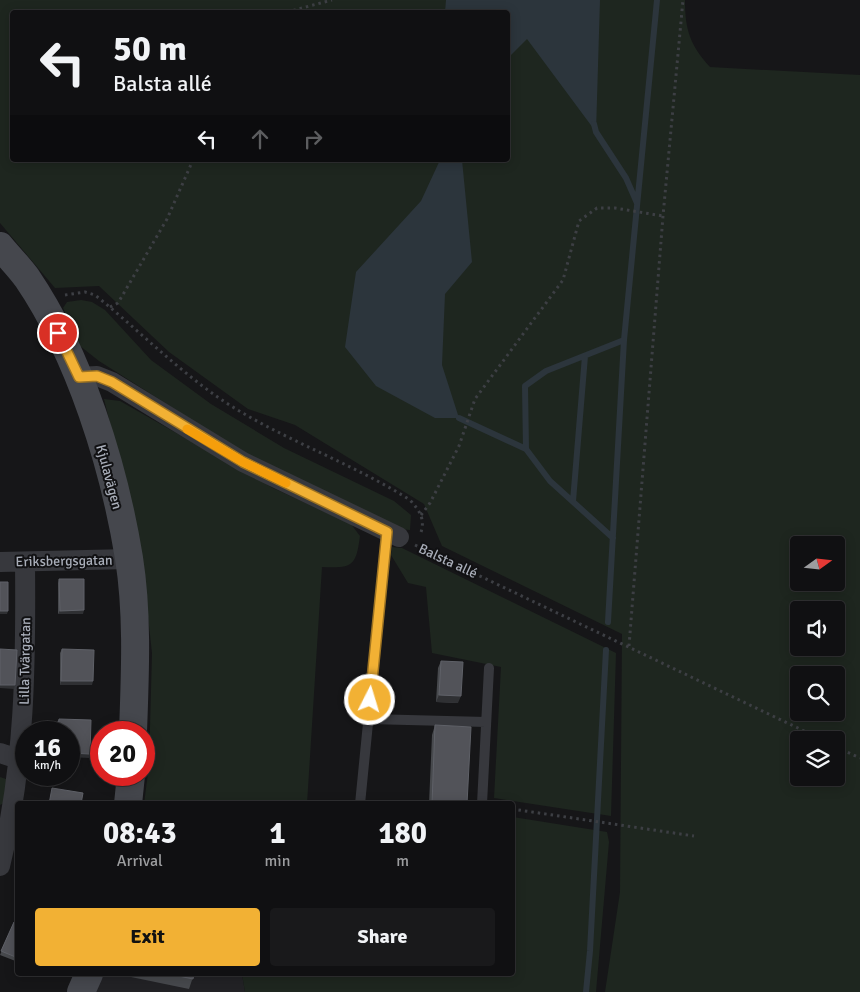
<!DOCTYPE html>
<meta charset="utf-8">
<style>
body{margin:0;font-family:Signika,sans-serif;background:#19191b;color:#f1f3f6;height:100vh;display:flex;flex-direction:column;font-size:19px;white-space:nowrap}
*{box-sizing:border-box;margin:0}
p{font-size:16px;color:#9c9d9f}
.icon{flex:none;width:28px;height:28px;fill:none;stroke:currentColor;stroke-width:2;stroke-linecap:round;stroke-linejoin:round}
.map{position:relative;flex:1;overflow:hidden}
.side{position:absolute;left:15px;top:801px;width:500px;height:175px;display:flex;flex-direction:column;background:#101012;border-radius:5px;box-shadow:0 2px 12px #0003,0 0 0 1px #303032}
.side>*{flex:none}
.guide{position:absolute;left:10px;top:10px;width:500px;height:152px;border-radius:5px;box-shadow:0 2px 12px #0003,0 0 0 1px #303032;background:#101012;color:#f1f3f6;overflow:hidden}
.needle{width:32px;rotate:75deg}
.tools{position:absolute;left:790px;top:536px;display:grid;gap:10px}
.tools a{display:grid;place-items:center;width:55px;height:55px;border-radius:5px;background:#101012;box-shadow:0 2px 12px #0003,0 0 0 1px #303032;font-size:25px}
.speed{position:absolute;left:15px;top:721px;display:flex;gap:10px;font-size:25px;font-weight:700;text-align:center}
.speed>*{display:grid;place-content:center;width:65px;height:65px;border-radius:50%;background:#101012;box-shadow:0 2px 12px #0003,0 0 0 1px #303032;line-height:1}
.speed small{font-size:12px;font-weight:400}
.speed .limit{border:8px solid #d22;background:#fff;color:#111}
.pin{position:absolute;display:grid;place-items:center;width:42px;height:42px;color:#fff;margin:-21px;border:2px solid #fff;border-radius:50%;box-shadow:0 1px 5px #0007}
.me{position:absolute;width:55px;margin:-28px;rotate:5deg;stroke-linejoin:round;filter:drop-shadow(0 0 4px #0008)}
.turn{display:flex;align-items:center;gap:18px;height:105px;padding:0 20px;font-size:22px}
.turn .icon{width:65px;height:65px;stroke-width:2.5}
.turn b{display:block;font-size:35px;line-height:42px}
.lanes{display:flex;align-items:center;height:48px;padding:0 20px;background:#0003;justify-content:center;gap:25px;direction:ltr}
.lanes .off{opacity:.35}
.eta{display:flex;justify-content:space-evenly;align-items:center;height:85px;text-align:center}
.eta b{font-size:30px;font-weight:700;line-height:35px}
.cta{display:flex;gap:10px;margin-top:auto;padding:10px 20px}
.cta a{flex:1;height:58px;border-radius:5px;background:#f2b134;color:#111;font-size:20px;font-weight:700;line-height:58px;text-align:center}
.cta a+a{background:#19191b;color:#f1f3f6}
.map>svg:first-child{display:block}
.built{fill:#222225}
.green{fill:#1e261f;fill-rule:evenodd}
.water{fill:#2c353c}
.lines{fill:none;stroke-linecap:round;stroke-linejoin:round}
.stream{stroke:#2c353c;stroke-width:6}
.path{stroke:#3d3f44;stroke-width:3;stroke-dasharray:2.5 4;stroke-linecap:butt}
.lane{stroke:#37383d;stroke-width:10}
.street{stroke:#37383d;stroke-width:20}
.secondary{stroke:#45474d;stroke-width:28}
.wall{fill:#47494d}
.shaded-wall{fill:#2f3033}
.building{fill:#525359;stroke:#5f6168}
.route-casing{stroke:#9d7322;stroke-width:12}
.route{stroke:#f2b134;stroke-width:9}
.slow{stroke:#f59e0b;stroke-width:9}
.labels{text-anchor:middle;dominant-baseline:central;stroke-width:4;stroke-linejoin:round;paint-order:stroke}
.street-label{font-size:14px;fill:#a8adb8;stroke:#111113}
</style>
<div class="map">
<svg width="860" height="992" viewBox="0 0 860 992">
<rect width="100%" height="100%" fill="#161618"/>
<!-- built -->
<path class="built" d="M101,974H242L245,992H95Z"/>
<!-- green -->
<path class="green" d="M0,0H685C685,30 690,45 710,67L860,75V992H605L620,892L622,634L442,546L424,504L295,425L248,409L169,352L99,286L55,288L0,223ZM12,12H508V160H12ZM799,545H836V582H799ZM799,610H836V648H799ZM799,675H836V712H799ZM799,740H836V778H799Z
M81,300L92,302L105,310L151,360L211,404L284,448L394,501L411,515L410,530L400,529L244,453L99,361L80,346L63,308L67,302Z
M104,399L120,401L273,488L351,524L360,536C356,567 352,568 322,567L307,804H144L149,765L152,653L140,545Z
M392,547L402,548L616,653L611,816L494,798L501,667L432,653L426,587L408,583L391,555Z
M0,777L9,780L4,803L0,805Z
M513,817L607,832L609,842L596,992H245L242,974H512Z"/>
<!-- water -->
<path class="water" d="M446,0H600L596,132L527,39L508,58V12H445Z
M440,160H462L472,262L445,294L442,365L459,418H435L376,386L345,347L356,272L421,201Z"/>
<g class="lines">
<!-- stream -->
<path class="stream" d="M594,124L596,132L626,178L637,203
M459,418L526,449
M573,501L585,356
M613,538L550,481L526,449L525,386L546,371L624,340
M608,622L624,340L657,0
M586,992L590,951L606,650"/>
<!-- path -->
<path class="path" d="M287,12L332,0
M65,295L85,292L95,295C140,331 179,372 228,404C286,441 352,463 410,500C420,511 426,520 420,535
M110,307L118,303L167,219L193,160
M421,515L430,503L459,446L475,399L563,280L579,221L597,208H615L663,216
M415,545L823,740
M629,646L663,216L683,0
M836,747L860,758
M512,809L694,836"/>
<!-- lane -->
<path class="lane" d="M369,719L486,722
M360,804L387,531
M482,804L489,668"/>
<!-- street -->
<path class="street" d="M79,377L97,376L112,382L243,462L399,537
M0,562L129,559
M0,753L18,759
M0,866C25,766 26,664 25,562"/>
<!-- secondary -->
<path class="secondary" d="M0,246C9,257 19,267 27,278C80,356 114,466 129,558C138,615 135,675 133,732
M128,804L131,775
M81,992L89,974"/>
</g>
<!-- wall -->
<path class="wall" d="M59,579L83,614H58V583Z
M62,649L92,685H60V653Z
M441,661L458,703L436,702L438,668Z
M59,719L89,758L69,732H57V722Z
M435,725L467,804H429L432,735Z
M14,922L18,924V962L0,955Z
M132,974H194L189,989L131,977Z"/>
<!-- shaded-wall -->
<path class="shaded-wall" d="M84,610L83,614H58L60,611Z
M0,611H8L7,614H0Z
M61,681H93L92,685H60Z
M0,685H15L14,689L0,688Z
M439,695L461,696L458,703L436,702Z
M69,753L90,754L89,758L69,757Z"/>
<!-- building -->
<path class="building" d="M59,579H84V610L60,611Z
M0,582H8V611H0Z
M0,649L17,650L15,685H0Z
M62,649L94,650L93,681H61Z
M441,661L463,662L461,696L439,695Z
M59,719L91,720L90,754L69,753V732H58Z
M435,725L471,727L467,804H432Z
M52,788L83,793L81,804H49Z
M14,922L18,924V958L1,951Z
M169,974H194L193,979Z"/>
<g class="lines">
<defs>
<path id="route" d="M58,333L79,377L97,376L112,382L243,462L387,532L370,700"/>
</defs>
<!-- route casing -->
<use href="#route" class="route-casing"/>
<!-- route -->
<use href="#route" class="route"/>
<!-- slow -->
<path class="slow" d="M187,429L243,462L286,483"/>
</g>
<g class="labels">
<!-- street labels -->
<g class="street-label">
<text transform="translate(109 477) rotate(75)">Kjulavägen</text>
<text transform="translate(64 561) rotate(-1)">Eriksbergsgatan</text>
<text transform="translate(448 561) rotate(25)">Balsta allé</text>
<text transform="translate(25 661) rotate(-89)">Lilla Tvärgatan</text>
</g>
</g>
</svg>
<div class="tools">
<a><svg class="needle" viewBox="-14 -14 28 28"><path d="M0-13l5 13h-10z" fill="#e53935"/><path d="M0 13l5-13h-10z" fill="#9c9d9f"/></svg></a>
<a><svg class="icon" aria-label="sound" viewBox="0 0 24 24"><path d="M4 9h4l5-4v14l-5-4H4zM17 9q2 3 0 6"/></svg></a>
<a><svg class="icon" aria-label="search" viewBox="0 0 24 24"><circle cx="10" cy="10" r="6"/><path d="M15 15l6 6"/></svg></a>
<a><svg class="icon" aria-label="layers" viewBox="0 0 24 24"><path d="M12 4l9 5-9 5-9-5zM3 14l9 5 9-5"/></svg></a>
</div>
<div class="speed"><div>16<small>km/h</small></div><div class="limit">20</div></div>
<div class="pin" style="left:58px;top:333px;background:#d93025"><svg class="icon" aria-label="arrive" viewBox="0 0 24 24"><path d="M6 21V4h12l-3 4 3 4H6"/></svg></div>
<svg class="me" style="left:370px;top:700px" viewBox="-20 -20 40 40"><circle r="17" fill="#f2b134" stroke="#fff" stroke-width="3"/><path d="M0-11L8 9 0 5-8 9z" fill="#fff"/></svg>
<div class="guide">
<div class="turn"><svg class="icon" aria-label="left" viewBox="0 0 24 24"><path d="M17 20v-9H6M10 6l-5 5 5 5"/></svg><div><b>50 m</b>Balsta allé</div></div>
<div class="lanes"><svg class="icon" aria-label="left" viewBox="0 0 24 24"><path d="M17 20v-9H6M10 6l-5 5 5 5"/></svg><svg class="icon off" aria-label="ahead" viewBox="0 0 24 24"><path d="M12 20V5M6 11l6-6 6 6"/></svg><svg class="icon off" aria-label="right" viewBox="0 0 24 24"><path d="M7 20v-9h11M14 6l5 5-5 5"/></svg></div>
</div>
<section class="side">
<div class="eta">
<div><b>08:43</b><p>Arrival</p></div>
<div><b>1</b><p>min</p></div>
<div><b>180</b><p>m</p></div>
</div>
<div class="cta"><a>Exit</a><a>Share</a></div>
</section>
</div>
